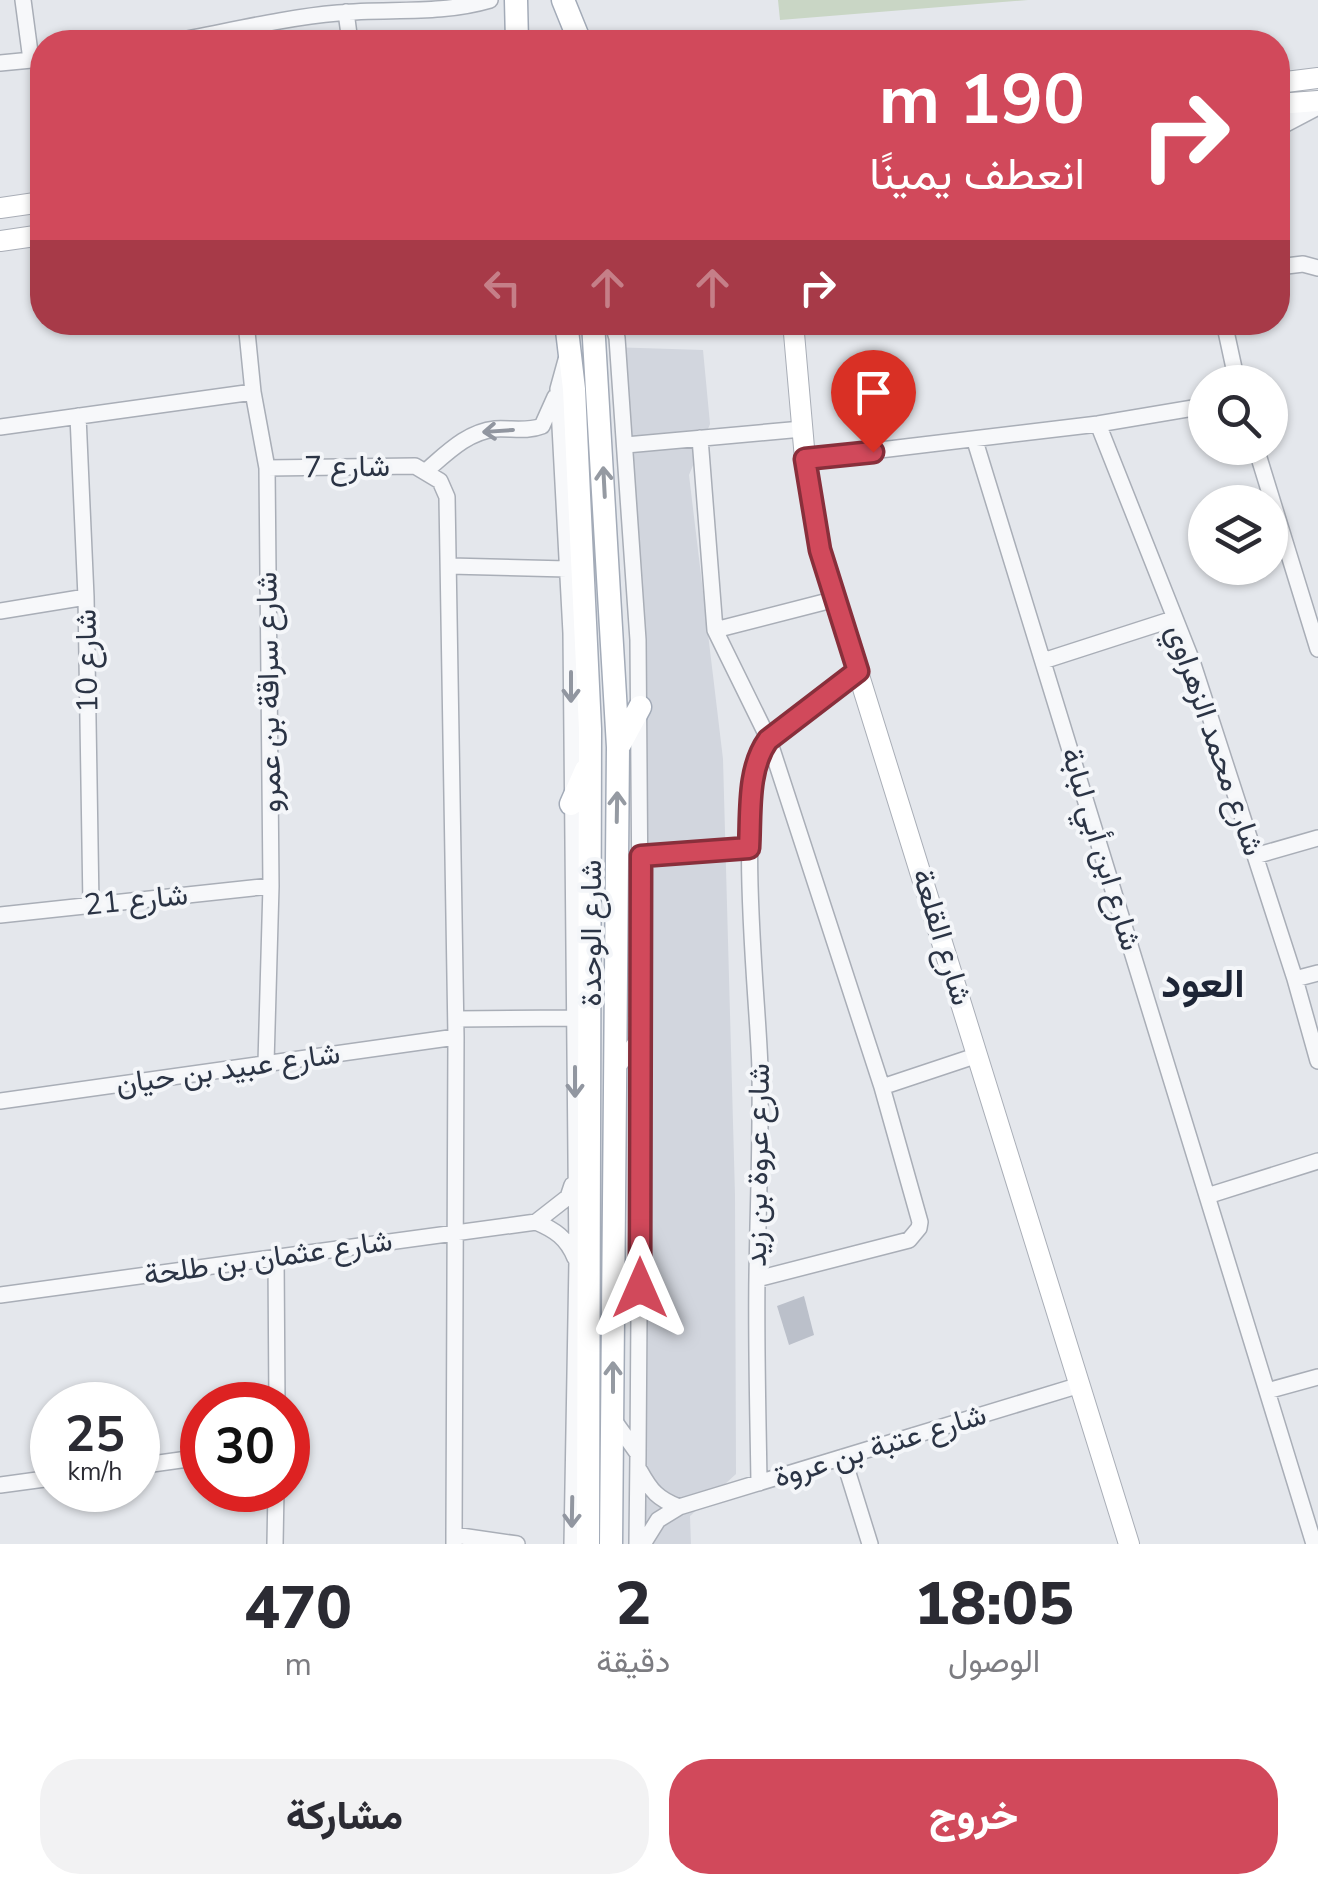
<!DOCTYPE html>
<html lang="ar">
<meta charset="utf-8">
<style>
body{margin:0;font-family:"Nunito Sans",Vazirmatn,sans-serif;background:#f2f2f3;color:#2b2b33;direction:rtl;height:100vh;display:flex;flex-direction:column;font-size:38px;white-space:nowrap}
*{box-sizing:border-box;margin:0}
p{font-size:32px;color:#7c7c81}
.icon{flex:none;width:55px;height:55px;fill:none;stroke:currentColor;stroke-width:2;stroke-linecap:round;stroke-linejoin:round}
.map{position:relative;height:1544px;overflow:hidden;direction:ltr}
.sheet{display:flex;flex-direction:column;background:#fff;flex:1}
.sheet>*{flex:none}
.hud{position:absolute;left:30px;top:30px;width:1260px;height:305px;border-radius:40px;box-shadow:0 2px 8px #0004;direction:rtl;background:#d1495b;color:#fff;overflow:hidden}
.fabs{position:absolute;left:1188px;top:365px;display:grid;gap:20px}
.fabs a{display:grid;place-items:center;width:100px;height:100px;border-radius:50%;background:#fff;box-shadow:0 2px 8px #0004;font-size:50px}
.speed{position:absolute;left:30px;top:1382px;display:flex;gap:20px;font-size:50px;font-weight:700;text-align:center}
.speed>*{display:grid;place-content:center;width:130px;height:130px;border-radius:50%;background:#fff;box-shadow:0 2px 8px #0004;line-height:1}
.speed small{font-size:25px;font-weight:400}
.speed .limit{border:15px solid #d22;background:#fff;color:#111}
.pin{position:absolute;display:grid;place-items:center;width:85px;height:85px;color:#fff;margin:-102px -42px;border-radius:50% 50% 50% 0;rotate:-45deg;box-shadow:0 0 10px #0007}
.pin .icon{rotate:45deg}
.me{position:absolute;width:110px;margin:-55px;rotate:0deg;stroke-linejoin:round;filter:drop-shadow(0 0 8px #0008)}
.turn{display:flex;align-items:center;gap:35px;height:210px;padding:0 40px;font-size:45px}
.turn .icon{width:130px;height:130px;stroke-width:2.5}
.turn b{display:block;font-size:70px;line-height:85px}
.lanes{display:flex;align-items:center;height:95px;padding:0 40px;background:#0003;justify-content:center;gap:50px;direction:ltr}
.lanes .off{opacity:.35}
.eta{display:flex;justify-content:space-evenly;align-items:center;height:170px;text-align:center}
.eta b{font-size:60px;font-weight:800;line-height:70px}
.action{display:flex;gap:20px;margin-top:auto;padding:20px 40px}
.action a{flex:1;height:115px;border-radius:40px;background:#d1495b;color:#fff;font-size:40px;font-weight:800;line-height:115px;text-align:center}
.action a+a{background:#f2f2f3;color:#2b2b33}
.map>svg:first-child{display:block}
.built{fill:#d2d6de}
.green{fill:#c9d6c5}
.building{fill:#bbc0ca}
.lines{fill:none;stroke-linecap:round;stroke-linejoin:round}
.street-casing{stroke:#a9aeb7;stroke-width:18}
.secondary-casing{stroke:#a9aeb7;stroke-width:22}
.primary-casing{stroke:#a3abb8;stroke-width:25}
.street{stroke:#f7f8fa;stroke-width:15}
.secondary{stroke:#fff;stroke-width:20}
.primary{stroke:#fff;stroke-width:22}
.oneway{stroke:#9196a0}
.oneway2{stroke:#959aa2}
.route-casing{stroke:#882f3b;stroke-width:25}
.route{stroke:#d1495b;stroke-width:18}
.labels{text-anchor:middle;dominant-baseline:central;stroke-width:8;stroke-linejoin:round;paint-order:stroke}
.street-label{font-size:30px;fill:#2b3445;stroke:#f4f6f9}
.district-label{font-size:40px;font-weight:bold;fill:#1d2536;stroke:#f4f6f9}
</style>
<div class="map">
<svg width="1318" height="1544" viewBox="0 0 1318 1544">
<rect width="100%" height="100%" fill="#e4e7ec"/>
<!-- built -->
<path class="built" d="M609,347L703,350L710,424L689,475L723,759L735,1195L736,1474L690,1516L691,1544H629L634,1006L630,646Z"/>
<!-- green -->
<path class="green" d="M778,0H1028L780,20Z"/>
<!-- building -->
<path class="building" d="M804,1296L814,1335L789,1345L777,1306Z"/>
<g class="lines">
<defs>
<path id="street" d="M23,0L31,60
M346,12L350,42
M171,42C227,32 281,18 338,13C390,8 439,15 490,0
M0,63L42,59
M1278,128L1318,107
M1278,267L1303,264L1318,268
M246,322L253,392L267,468L271,886L266,1063
M612,322L617,338L638,640L641,1035L615,1071
M1224,322L1237,382
M566,360L558,389L571,633L577,1261L572,1544
M78,416L86,597L91,905
M1098,424L1192,661L1295,979L1318,1061
M0,427L253,392
M700,438L715,630L836,599
M975,441L1314,1544
M626,445L802,429
M1256,448L1318,649
M805,459L1098,424L1205,406
M267,468L415,466L440,481L447,497L456,1037L454,1535
M427,470C447,453 467,432 495,429C511,428 527,432 542,426L555,397
M450,566L567,569
M0,611L86,597
M715,630L769,740L882,1087L920,1222L919,1228L909,1240L757,1279
M1043,661L1173,619
M641,856L749,848
M1255,856L1318,838
M0,915L271,886
M1295,979L1318,973
M456,1019L575,1018
M882,1087L978,1055
M0,1101L456,1037
M1207,1196L1318,1161
M536,1222C555,1230 567,1238 575,1258
M276,1257L277,1405
M0,1295L536,1222L568,1197L572,1185
M1267,1391L1318,1377
M613,1419L638,1454L637,1544
M638,1454L641,1035
M843,1457L870,1544
M138,1466L202,1457
M640,1471C651,1491 658,1499 679,1507
M759,1483C758,1414 756,1346 757,1277C758,1208 761,1140 760,1071C759,1003 732,788 769,740L859,671
M0,1485L52,1478
M275,1544L276,1490
M454,1544V1535L517,1544
M643,1544L658,1520L679,1507L1080,1385"/>
<path id="secondary" d="M1278,83L1318,78
M1278,104L1318,101
M0,208L42,202
M0,241L42,235
M793,322L805,459L820,550L1129,1544"/>
<path id="primary" d="M516,0L517,42
M563,0L580,42
M566,322L574,389L590,729L588,1544
M593,322L618,747L611,1544
M620,744L640,707
M571,804L586,770"/>
</defs>
<!-- street casing -->
<use href="#street" class="street-casing"/>
<!-- secondary casing -->
<use href="#secondary" class="secondary-casing"/>
<!-- primary casing -->
<use href="#primary" class="primary-casing"/>
<!-- street -->
<use href="#street" class="street"/>
<!-- secondary -->
<use href="#secondary" class="secondary"/>
<!-- primary -->
<use href="#primary" class="primary"/>
</g>
<!-- one-way arrows -->
<defs><path id="oneway-shaft" d="M-6 0H5M1.5-3L5.5 0L1.5 3" fill="none" stroke-width="1.6" stroke-linecap="round" stroke-linejoin="round" transform="scale(2.5)"/></defs>
<g class="oneway">
<use href="#oneway-shaft" transform="translate(498 431) rotate(176)"/>
<use href="#oneway-shaft" transform="translate(571 687) rotate(90)"/>
<use href="#oneway-shaft" transform="translate(575 1082) rotate(90)"/>
<use href="#oneway-shaft" transform="translate(572 1512) rotate(91)"/>
</g>
<g class="oneway2">
<use href="#oneway-shaft" transform="translate(604 482) rotate(-93)"/>
<use href="#oneway-shaft" transform="translate(617 807) rotate(-89)"/>
<use href="#oneway-shaft" transform="translate(613 1377) rotate(-90)"/>
</g>
<g class="lines">
<defs>
<path id="route" d="M640,1288L641,856L749,848C751,813 747,769 768,740L858,671L820,550L805,459L873,452"/>
</defs>
<!-- route casing -->
<use href="#route" class="route-casing"/>
<!-- route -->
<use href="#route" class="route"/>
</g>
<g class="labels">
<!-- street labels -->
<g class="street-label">
<text transform="translate(347 467) rotate(-1)">شارع 7</text>
<text transform="translate(87 661) rotate(-91)">شارع 10</text>
<text transform="translate(269 692) rotate(-91)">شارع سراقة بن عمرو</text>
<text transform="translate(1215 740) rotate(71)">شارع محمد الزهراوي</text>
<text transform="translate(1101 849) rotate(73)">شارع ابن أبي لبابة</text>
<text transform="translate(136 900) rotate(-6)">شارع 21</text>
<text transform="translate(591 933) rotate(-90)">شارع الوحدة</text>
<text transform="translate(942 937) rotate(73)">شارع القلعة</text>
<text transform="translate(228 1069) rotate(-8)">شارع عبيد بن حيان</text>
<text transform="translate(758 1165) rotate(-89)">شارع عروة بن زيد</text>
<text transform="translate(268 1258) rotate(-8)">شارع عثمان بن طلحة</text>
<text transform="translate(880 1446) rotate(-17)">شارع عتبة بن عروة</text>
</g>
<!-- district labels -->
<g class="district-label">
<text x="1203" y="984">العود</text>
</g>
</g>
</svg>
<div class="fabs">
<a><svg class="icon" aria-label="search" viewBox="0 0 24 24"><circle cx="10" cy="10" r="6"/><path d="M15 15l6 6"/></svg></a>
<a><svg class="icon" aria-label="layers" viewBox="0 0 24 24"><path d="M12 4l9 5-9 5-9-5zM3 14l9 5 9-5"/></svg></a>
</div>
<div class="speed"><div>25<small>km/h</small></div><div class="limit">30</div></div>
<div class="pin" style="left:873px;top:452px;background:#d93025"><svg class="icon" aria-label="arrive" viewBox="0 0 24 24"><path d="M6 21V4h12l-3 4 3 4H6"/></svg></div>
<svg class="me" style="left:640px;top:1288px" viewBox="-20 -20 40 40"><path d="M0-17L14 15 0 8-14 15z" fill="#d1495b" stroke="#fff" stroke-width="4"/></svg>
<div class="hud">
<div class="turn"><svg class="icon" aria-label="right" viewBox="0 0 24 24"><path d="M7 20v-9h11M14 6l5 5-5 5"/></svg><div><b>190 m</b>انعطف يمينًا</div></div>
<div class="lanes"><svg class="icon off" aria-label="left" viewBox="0 0 24 24"><path d="M17 20v-9H6M10 6l-5 5 5 5"/></svg><svg class="icon off" aria-label="ahead" viewBox="0 0 24 24"><path d="M12 20V5M6 11l6-6 6 6"/></svg><svg class="icon off" aria-label="ahead" viewBox="0 0 24 24"><path d="M12 20V5M6 11l6-6 6 6"/></svg><svg class="icon" aria-label="right" viewBox="0 0 24 24"><path d="M7 20v-9h11M14 6l5 5-5 5"/></svg></div>
</div>
</div>
<section class="sheet">
<div class="eta">
<div><b>18:05</b><p>الوصول</p></div>
<div><b>2</b><p>دقيقة</p></div>
<div><b>470</b><p>m</p></div>
</div>
<div class="action"><a>خروج</a><a>مشاركة</a></div>
</section>
